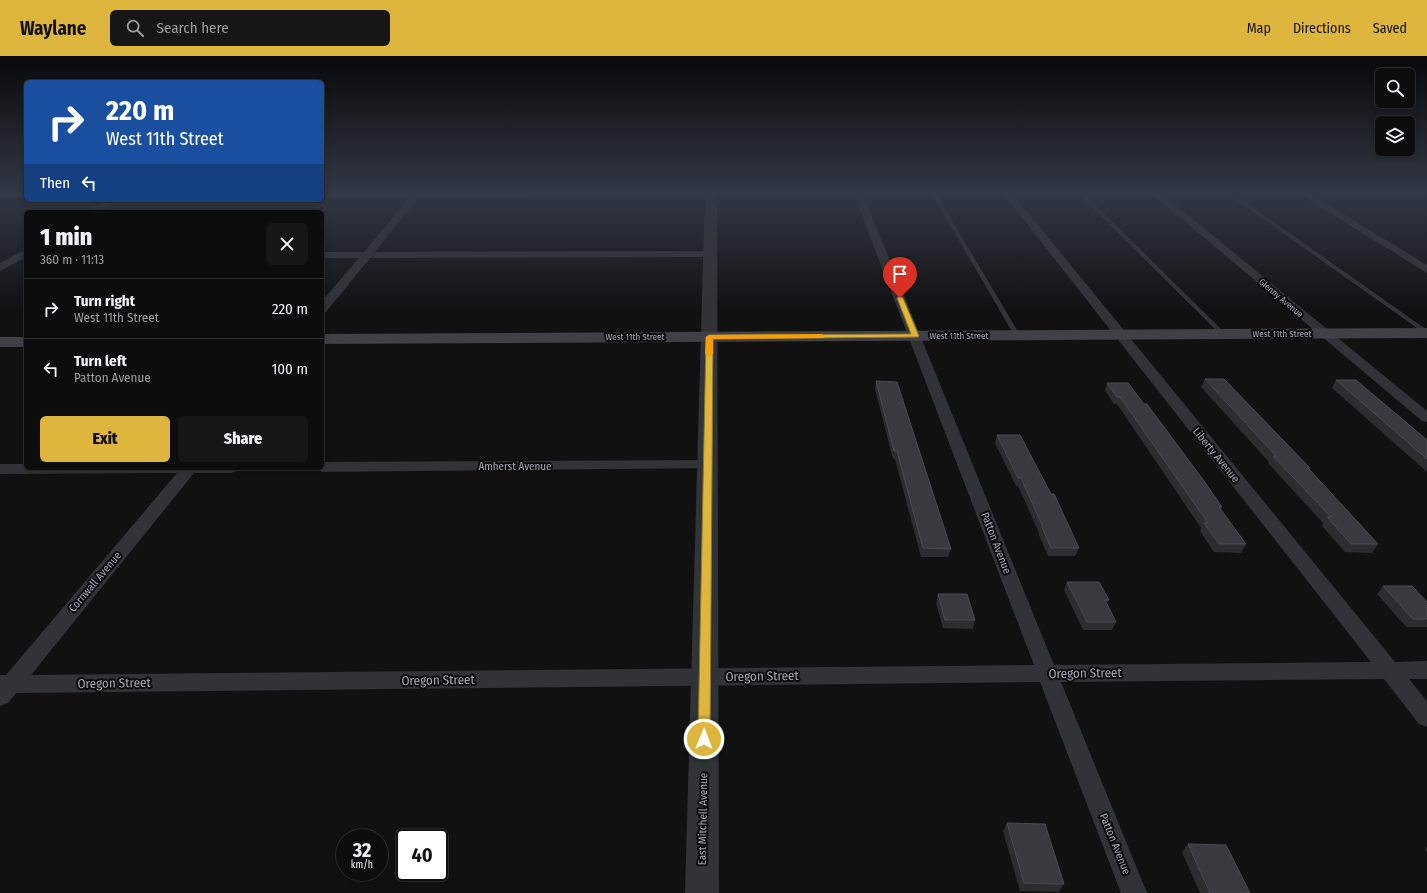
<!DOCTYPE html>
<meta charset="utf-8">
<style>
body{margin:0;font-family:"Fira Sans Condensed",sans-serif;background:#161617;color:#f1f3f6;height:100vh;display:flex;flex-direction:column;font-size:15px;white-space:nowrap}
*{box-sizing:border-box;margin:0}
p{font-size:13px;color:#9a9c9e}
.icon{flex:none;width:22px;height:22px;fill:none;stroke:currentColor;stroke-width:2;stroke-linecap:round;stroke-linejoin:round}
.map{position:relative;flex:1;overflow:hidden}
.details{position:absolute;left:24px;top:154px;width:300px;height:260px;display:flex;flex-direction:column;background:#0d0d0e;border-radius:6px;box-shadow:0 2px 6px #0003,0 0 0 1px #2d2d2e}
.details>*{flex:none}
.hud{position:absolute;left:24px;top:24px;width:300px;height:122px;border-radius:6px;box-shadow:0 2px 6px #0003,0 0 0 1px #2d2d2e;background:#1a4fa0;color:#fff;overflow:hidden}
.fabs{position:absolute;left:1375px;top:12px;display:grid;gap:8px}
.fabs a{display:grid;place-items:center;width:40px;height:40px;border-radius:6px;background:#0d0d0e;box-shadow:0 2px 6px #0003,0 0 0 1px #2d2d2e;font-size:20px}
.speed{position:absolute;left:336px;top:773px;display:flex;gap:8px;font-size:20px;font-weight:700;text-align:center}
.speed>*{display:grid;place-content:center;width:52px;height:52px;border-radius:50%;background:#0d0d0e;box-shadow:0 2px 6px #0003,0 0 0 1px #2d2d2e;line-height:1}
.speed small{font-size:10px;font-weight:400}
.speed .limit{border:2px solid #111;border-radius:6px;background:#fff;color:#111}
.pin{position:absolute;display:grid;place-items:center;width:34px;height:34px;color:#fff;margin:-41px -17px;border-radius:50% 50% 50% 0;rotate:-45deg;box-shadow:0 0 4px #0007}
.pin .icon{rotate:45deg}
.me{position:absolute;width:44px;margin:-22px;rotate:1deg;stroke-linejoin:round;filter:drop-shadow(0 0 3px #0008)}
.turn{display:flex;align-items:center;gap:14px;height:84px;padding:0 16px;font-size:18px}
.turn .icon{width:52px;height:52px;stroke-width:2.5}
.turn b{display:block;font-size:28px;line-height:34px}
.then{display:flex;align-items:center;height:38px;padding:0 16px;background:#0003;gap:8px;font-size:15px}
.round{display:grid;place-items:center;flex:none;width:42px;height:42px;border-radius:6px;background:#161617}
.summary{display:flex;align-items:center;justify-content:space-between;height:68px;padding:0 16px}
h1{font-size:24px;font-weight:800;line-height:30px}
.button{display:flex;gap:8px;margin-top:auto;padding:8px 16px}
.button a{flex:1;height:46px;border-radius:6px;background:#deb53d;color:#111;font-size:16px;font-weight:800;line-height:46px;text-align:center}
.button a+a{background:#161617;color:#f1f3f6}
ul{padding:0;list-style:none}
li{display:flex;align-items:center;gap:12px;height:60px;padding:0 16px;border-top:1px solid #2d2d2e}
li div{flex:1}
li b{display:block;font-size:15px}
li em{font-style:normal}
header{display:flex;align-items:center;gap:24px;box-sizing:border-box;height:56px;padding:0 20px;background:#deb53d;color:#111}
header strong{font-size:19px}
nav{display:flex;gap:22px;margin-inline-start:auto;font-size:14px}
.search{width:280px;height:36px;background:#161617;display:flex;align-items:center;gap:10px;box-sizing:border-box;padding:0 14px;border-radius:6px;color:#9a9c9e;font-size:15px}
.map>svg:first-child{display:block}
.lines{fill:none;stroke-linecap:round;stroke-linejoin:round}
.service{fill:#323337;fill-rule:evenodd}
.minor{fill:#323337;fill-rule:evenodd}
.tertiary{fill:#323337;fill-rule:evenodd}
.secondary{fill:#404146;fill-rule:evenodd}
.wall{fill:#2d2d30}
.building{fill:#3a3a3e;stroke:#4a4b50}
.route{fill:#deb53d;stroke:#907628}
.slow{fill:#f59e0b}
.labels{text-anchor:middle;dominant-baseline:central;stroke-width:4;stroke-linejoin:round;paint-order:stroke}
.far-street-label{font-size:9px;fill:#a3a7b1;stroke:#0c0c0d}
.street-label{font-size:11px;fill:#a3a7b1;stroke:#0c0c0d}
.near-street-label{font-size:13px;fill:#a3a7b1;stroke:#0c0c0d}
</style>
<header>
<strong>Waylane</strong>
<div class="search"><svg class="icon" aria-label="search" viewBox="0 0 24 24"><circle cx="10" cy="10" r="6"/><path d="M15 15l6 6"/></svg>Search here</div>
<nav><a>Map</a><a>Directions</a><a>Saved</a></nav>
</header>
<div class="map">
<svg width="1427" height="837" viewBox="0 0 1427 837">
<rect width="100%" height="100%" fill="#111112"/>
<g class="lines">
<!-- service -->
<path class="service" d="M931,136H935L1020,279L1019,280H1015L1014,279Z
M1077,136H1082L1225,277V279H1221Z
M1225,136H1231L1427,274V279Z"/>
<!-- minor -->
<path class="minor" d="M414,136H423L375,196L710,195L715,198L710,201L370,202L326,256L322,257V245L359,202H322V196H364Z
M853,136H862L1054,609L1371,606L1002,136H1011L1395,606L1427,605V623H1409L1427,645V671L1419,668L1384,623L1061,626L1147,837H1121L1040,626L16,637L8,647L0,650V619H6L177,417L0,418V408H26V412H239L237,415L231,417H194L31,619L1034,609Z
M1150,136H1160L1427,355V366L1422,365Z
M1296,136H1307L1427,209V217Z
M105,144H117L99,156H87Z
M26,193V201L0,215V207Z
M708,404L714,406L716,409L714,412L322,416L315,412H322V406Z"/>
<!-- tertiary -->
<path class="tertiary" d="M0,136H26V142H0Z
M322,136H665L660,139L322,141Z
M705,136H717L719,837H685Z"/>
<!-- secondary -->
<path class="secondary" d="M1427,272V282L322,288V278Z
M0,281H26V291H0Z"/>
</g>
<!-- wall -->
<path class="wall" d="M1205,323L1310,412L1309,413L1378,488L1372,497L1345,496L1322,470L1323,467L1268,407L1269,406L1201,331Z
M1336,324L1427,384V416L1332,332Z
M876,325L951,493L948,501H921L895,403H893L875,333Z
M1107,327L1144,348L1222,451L1221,454L1246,488L1241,497L1214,496L1200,475L1201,472L1117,348H1114L1105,335Z
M997,379L1079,492L1075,500H1048L1039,479V477L1018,430H1016L995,387Z
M1067,526L1109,544L1107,548L1116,566L1112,574H1083L1064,534Z
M1383,530L1427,546V571H1406L1377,538Z
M938,538L975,564L973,573L943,572L936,547Z
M1007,767L1064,828L1059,836L1020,835L1003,775Z
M1188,788L1250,837H1200L1182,796Z
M1427,791V797L1425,793Z"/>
<!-- building -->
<path class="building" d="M1205,323H1224L1310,412H1308L1378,488H1351L1327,461H1331L1273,400H1276Z
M1336,324H1356L1427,384V403Z
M876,325L897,326L951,493L923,492L897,395H894Z
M1107,327H1128L1144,348H1147L1204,425L1222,451H1219L1246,488H1219L1204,467H1208L1120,341H1117Z
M997,379H1020L1051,438H1054L1079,492H1051L1042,471H1043L1021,422H1018Z
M1067,526H1099L1109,544H1105L1116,566H1087Z
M1383,530H1412L1427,546V563H1413Z
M938,538H967L975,564H945Z
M1007,767L1045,768L1064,828L1024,827Z
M1188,788L1226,789L1250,837H1210Z"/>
<!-- sky -->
<linearGradient id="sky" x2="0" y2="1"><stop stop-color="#09090a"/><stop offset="0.54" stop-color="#323844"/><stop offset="1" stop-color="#323844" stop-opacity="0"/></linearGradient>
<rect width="1427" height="254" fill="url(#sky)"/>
<!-- route -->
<path class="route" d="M900,240L903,242L919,280L918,281L713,283L710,683L709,687L704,689L699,687L698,683L706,281L709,279L911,278L897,242Z"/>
<!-- slow -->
<path class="slow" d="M822,278L825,280L824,282L713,283V298L709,300L705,298L706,281L709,279Z"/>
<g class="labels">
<!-- far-street labels -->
<g class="far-street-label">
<text transform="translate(1281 242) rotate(40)">Glenny Avenue</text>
<text x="1282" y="278">West 11th Street</text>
<text x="959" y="280">West 11th Street</text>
<text x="635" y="281">West 11th Street</text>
</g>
<!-- street labels -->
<g class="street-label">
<text transform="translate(1216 399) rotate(51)">Liberty Avenue</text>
<text x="515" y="410">Amherst Avenue</text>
<text transform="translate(996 487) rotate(69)">Patton Avenue</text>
<text transform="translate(95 526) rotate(-50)">Cornwall Avenue</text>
<text transform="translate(703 763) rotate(-89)">East Mitchell Avenue</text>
<text transform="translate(1115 788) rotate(68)">Patton Avenue</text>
</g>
<!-- near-street labels -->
<g class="near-street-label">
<text transform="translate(1085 617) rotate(-1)">Oregon Street</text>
<text transform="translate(762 620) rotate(-1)">Oregon Street</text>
<text transform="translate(438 624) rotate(-1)">Oregon Street</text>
<text transform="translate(114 627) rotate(-1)">Oregon Street</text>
</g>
</g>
</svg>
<div class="fabs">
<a><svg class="icon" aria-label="search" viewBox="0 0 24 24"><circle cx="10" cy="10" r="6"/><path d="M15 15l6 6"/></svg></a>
<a><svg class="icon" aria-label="layers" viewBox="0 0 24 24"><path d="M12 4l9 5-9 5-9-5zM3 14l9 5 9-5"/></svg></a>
</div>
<div class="speed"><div>32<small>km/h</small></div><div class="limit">40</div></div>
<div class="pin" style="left:900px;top:242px;background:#d93025"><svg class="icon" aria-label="arrive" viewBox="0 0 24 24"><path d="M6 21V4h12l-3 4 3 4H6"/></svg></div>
<svg class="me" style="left:704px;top:683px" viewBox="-20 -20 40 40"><circle r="17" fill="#deb53d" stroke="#fff" stroke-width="3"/><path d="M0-11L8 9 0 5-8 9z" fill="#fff"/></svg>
<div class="hud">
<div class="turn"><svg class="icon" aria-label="right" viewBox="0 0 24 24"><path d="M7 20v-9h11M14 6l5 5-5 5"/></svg><div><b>220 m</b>West 11th Street</div></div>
<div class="then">Then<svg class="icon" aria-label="left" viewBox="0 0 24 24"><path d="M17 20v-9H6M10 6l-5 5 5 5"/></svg></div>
</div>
<section class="details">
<div class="summary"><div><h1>1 min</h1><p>360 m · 11:13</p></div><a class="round"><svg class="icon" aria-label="close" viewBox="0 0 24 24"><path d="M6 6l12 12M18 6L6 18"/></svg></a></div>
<ul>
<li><svg class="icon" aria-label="right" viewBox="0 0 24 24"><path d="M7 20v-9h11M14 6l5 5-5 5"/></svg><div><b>Turn right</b><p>West 11th Street</p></div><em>220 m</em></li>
<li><svg class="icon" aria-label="left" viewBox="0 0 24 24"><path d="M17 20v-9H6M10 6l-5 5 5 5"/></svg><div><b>Turn left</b><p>Patton Avenue</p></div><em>100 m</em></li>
</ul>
<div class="button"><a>Exit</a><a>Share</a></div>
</section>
</div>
